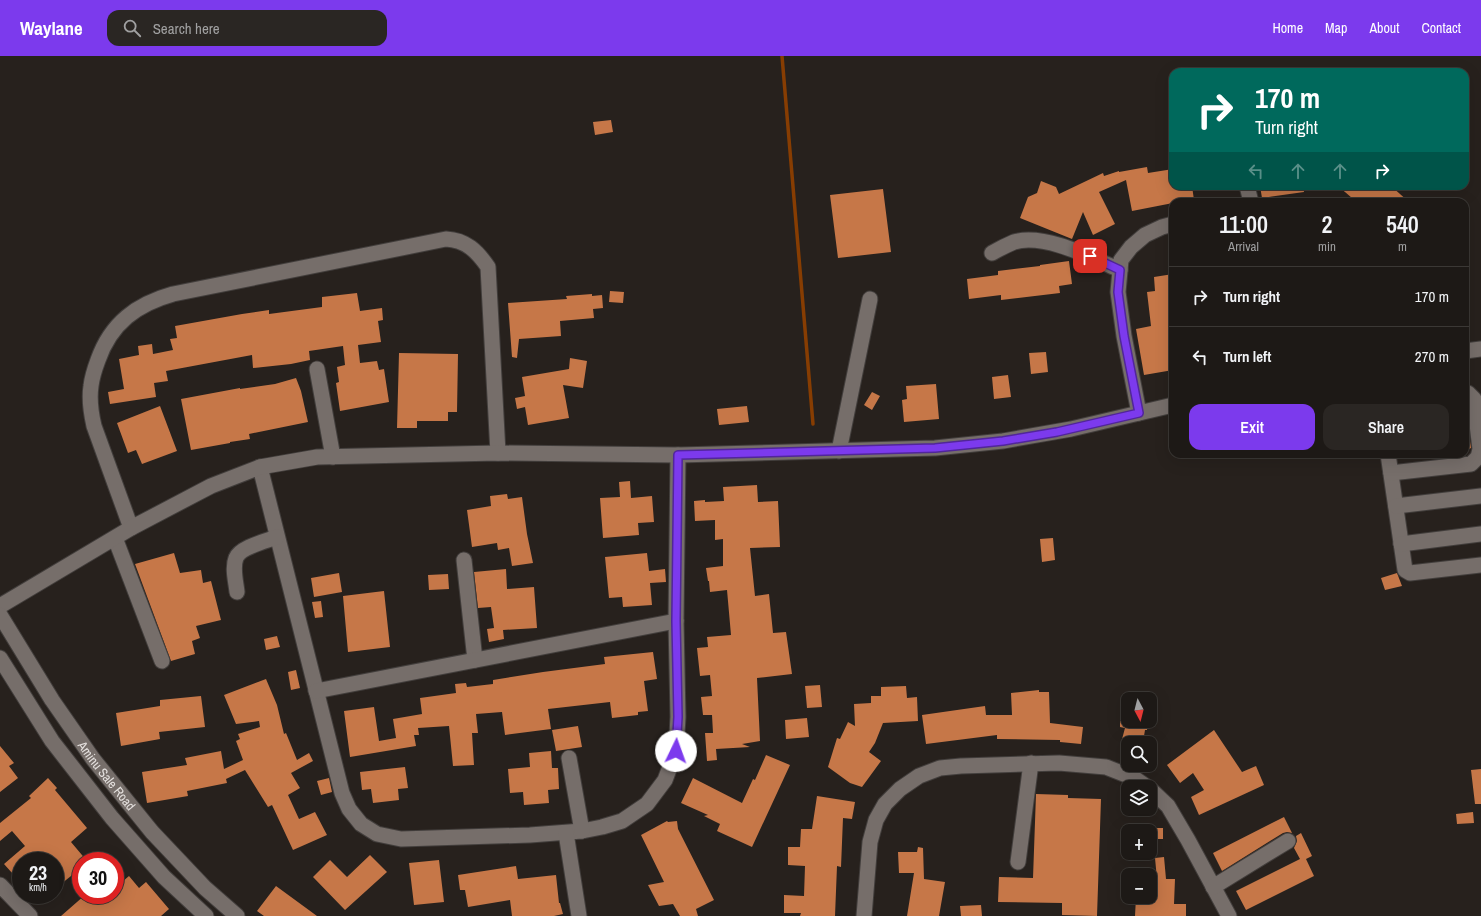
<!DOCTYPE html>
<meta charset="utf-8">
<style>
body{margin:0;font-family:"Archivo Narrow",sans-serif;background:#2a2623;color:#f1f3f6;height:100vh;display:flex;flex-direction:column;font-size:15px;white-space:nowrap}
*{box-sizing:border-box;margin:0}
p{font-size:13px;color:#a0a0a1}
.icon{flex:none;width:22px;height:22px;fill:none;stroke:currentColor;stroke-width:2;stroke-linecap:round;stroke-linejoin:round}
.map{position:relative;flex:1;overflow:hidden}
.sheet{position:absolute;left:1169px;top:142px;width:300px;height:260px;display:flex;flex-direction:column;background:#1d1916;border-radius:12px;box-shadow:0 4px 16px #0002,0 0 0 1px #3b3835}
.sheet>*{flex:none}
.guide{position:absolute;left:1169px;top:12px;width:300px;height:122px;border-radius:12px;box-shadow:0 4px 16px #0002,0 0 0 1px #3b3835;background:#00695c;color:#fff;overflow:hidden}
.needle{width:26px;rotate:173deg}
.tools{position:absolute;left:1121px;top:636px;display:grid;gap:8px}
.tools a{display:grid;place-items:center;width:36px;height:36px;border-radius:8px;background:#1d1916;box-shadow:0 4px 16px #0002,0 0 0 1px #3b3835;font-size:20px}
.speed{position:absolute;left:12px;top:796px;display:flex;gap:8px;font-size:20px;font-weight:700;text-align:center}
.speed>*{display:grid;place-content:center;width:52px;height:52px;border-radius:50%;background:#1d1916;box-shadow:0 4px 16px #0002,0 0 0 1px #3b3835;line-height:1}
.speed small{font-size:10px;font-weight:400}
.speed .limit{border:6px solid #d22;background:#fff;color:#111}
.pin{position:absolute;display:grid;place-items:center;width:34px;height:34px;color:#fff;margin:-17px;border-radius:8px;box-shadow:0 2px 6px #0006}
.me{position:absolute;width:44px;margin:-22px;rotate:3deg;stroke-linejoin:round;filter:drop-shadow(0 0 3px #0008)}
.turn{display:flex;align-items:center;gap:14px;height:84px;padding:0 20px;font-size:18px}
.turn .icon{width:52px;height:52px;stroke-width:2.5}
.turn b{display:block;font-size:28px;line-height:34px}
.lanes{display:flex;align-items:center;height:38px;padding:0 20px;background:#0003;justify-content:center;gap:20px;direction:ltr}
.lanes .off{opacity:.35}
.eta{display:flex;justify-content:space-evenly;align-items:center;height:68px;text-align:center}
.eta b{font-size:24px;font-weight:600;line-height:28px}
.cta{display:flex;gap:8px;margin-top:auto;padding:8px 20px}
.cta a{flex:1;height:46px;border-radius:12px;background:#7c3aed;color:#fff;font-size:16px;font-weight:600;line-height:46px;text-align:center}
.cta a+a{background:#2a2623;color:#f1f3f6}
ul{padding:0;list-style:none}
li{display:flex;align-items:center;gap:12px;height:60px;padding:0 20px;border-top:1px solid #3b3835}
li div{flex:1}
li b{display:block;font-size:15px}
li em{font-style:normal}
header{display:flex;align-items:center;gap:24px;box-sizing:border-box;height:56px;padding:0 20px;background:#7c3aed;color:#fff}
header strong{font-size:19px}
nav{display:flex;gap:22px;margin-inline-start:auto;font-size:14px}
.search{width:280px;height:36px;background:#2a2623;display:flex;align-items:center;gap:10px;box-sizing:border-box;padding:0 14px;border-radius:12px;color:#a0a0a1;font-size:15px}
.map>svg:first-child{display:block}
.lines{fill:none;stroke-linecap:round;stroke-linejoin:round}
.stream{stroke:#873d02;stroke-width:3.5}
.building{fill:#c67748}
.minor-casing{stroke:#423e3c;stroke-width:17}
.minor{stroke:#766e6a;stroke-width:15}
.route-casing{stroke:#51269a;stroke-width:10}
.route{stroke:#7c3aed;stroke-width:7}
.labels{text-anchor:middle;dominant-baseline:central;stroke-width:4;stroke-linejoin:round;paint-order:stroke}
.street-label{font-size:13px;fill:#e5e1df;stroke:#27211d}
</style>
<header>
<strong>Waylane</strong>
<div class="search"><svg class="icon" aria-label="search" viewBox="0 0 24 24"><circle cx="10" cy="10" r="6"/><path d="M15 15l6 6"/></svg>Search here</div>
<nav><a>Home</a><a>Map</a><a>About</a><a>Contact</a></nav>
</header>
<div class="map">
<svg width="1481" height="860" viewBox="0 0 1481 860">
<rect width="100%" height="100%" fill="#27211d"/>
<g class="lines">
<!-- stream -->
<path class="stream" d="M782,0L813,368"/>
</g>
<!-- building -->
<path class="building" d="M611,64L613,76L595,79L593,66Z
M1147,111L1148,117L1173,113V130H1192L1194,144L1173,146V147L1132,155L1126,124L1099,136L1115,168L1093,179L1083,156L1072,183L1020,162L1028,141L1037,137L1041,125L1056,131L1059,138L1103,117L1104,120L1119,115V116Z
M1260,130H1303L1304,136L1262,142Z
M1338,130H1391L1409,146H1348L1352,142Z
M883,133L891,196L838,202L830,139Z
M1069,205L1072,228L1059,230L1060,237L1001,244V239L969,243L967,223L998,219V215L1040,210V209Z
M1173,218V254H1170L1173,271V314L1144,319L1136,273L1151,270L1147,236L1155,235L1154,221Z
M610,235L624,236L623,247L609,246Z
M357,237L360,255L382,252L383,264L378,265L381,286L358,289L360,307L377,305L379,314L384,313L389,346L340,355L336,327L339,326L337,311L345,309L343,290L309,295L310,304L291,308L253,312L252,299L166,315L168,325L154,327L156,341L110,348L108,336L124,333L119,303L139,299L138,290L152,288L153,298L173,294L170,283L177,282L175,270L242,258L269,254V258L322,251V241Z
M592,238V240L602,239L603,252L593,253L594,262L560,265L561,280L519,283L517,302L512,301L508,247L567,243L566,240Z
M1046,296L1048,316L1031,318L1029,297Z
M399,297L458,298L457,356H448V365H417V372H397Z
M570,302L587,305L583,332L563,329L569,362L528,369L525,351L517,353L515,342L525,340L522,321L569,313Z
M1008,319L1011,341L994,343L992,321Z
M296,322L301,335L308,366L249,378L250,383L230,386V387L191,394L181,343L240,332V333L275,328Z
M936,328L939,363L904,366L902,344L907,343L906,330Z
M872,336L880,340L872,354L864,349Z
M160,350L177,395L142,408L136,394L128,397L117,367Z
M747,350L749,366L719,369L717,353Z
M1465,356H1466L1471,392L1465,395Z
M630,425L631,442L652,440L654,466L638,467L639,479L603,482L600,442L620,441L619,426Z
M757,429L758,446L778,445L780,491L750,492L755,540L769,538L773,577L786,576L792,618L757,622L760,685L742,688L750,691L716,693L717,704L707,705L705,677H713L712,659H703L701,641L712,640L710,619L700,620L697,592L708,591L707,581L731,579L727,534L710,536L709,525H708L706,512L723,510V483L715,484V464L695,465L694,445L705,444V446L724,445L723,431Z
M507,438L508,443L522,441L527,478L533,507L512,510L509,492L498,494L497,487L472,491L467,454L491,450L490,440Z
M1053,482L1055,504L1042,506L1040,483Z
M174,497L180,517L201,514L203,527L211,525L221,564L196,570L200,582L192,585L195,598L171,605L135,508Z
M647,497L649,515L665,513L666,526L650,527L652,549L623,551L622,541L609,542L605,501Z
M506,513L507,533L534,531L537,572L503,574L504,583L489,586L487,573L494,572L491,551L478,552L474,516Z
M339,517L342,536L314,541L311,522Z
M1397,517L1402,530L1385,534L1381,522Z
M448,518L449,533L429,534L428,519Z
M384,535L390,591L348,596L343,540Z
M321,545L323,561L315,562L312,546Z
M277,580L280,591L266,594L264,583Z
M653,596L657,623L644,625L648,655L638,656V659L612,662L610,646L548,653L551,673L505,679L502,656L476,658L478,677H472L474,709L453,710L449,670L418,672L419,679H414L416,690L350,701L344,655L374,651L379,685L396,682L393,663L422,658L420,642L456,637L455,628L466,627L467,631L493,628V624L543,616L605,608L604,601Z
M296,614L300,632L291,634L288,616Z
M266,623L277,649L284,678L286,677L297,704L309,697L313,705L291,717L300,732L288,739L299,763L315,756L327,779L293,794L272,749L268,751L245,714L226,723L227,727L187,735L188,740L147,747L142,716L187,709L185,702L221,695L224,713L243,704L236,685L240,683L238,678L260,671L259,665L236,668L224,639Z
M820,629L822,651L807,652L805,630Z
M906,630L907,642L917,641L918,665L883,667L875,687L869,696L881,705L862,731L850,727L828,711L837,682L840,683L848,666L855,670L854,648L871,647V640H881V631Z
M1039,634V636H1049L1050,667L1083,671L1081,688L1060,686V684L997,683V679L926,688L922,659L985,650L986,659H1012L1011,637Z
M201,640L205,671L159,676L160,683L121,690L116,657L160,650V644Z
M807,662L809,681L786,683L785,664Z
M1120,665H1148L1147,674H1145L1144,680L1149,681L1148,687H1121L1125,672L1120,671Z
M578,670L582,691L556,695L552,674Z
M1214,674L1242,716L1256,710L1264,729L1199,759L1191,741L1204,734L1193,717L1180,727L1167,709Z
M0,690L14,707L9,710L18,722L0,736Z
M551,695L552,712H558L559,733L548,734L549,747L524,749L523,736L510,737L508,713L530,711L529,697Z
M766,699L790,709L752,791L717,775L720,768L704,760L708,759L681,747L693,722L742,747L753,723L755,724Z
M405,711L408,732L398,733L399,744L373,747L371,733L362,734L360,716Z
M1481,713V748H1475L1471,714Z
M48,722L57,732L55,734L87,772L71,786L87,805H81V812L61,828L55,821V805H21V827L4,808L25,790L12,775L0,785V767L31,742L29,740Z
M329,722L332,736L321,739L317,725Z
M1036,738L1068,739V742L1101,743L1097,860L1062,859V847L998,846L999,821L1033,822Z
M817,740L855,746L852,763L843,762L841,811L837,810L835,860H800L801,857H784V839L804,840L805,810L788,809V791H800L801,773H812Z
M1473,756L1474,767L1457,768L1456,758Z
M1284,761L1292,777L1287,776L1283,777L1222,815L1213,797Z
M667,765L668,766L677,765L678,773L714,844L696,853L698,860H680L673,848L659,850L648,829L664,826L641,779Z
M1150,772H1163V783H1150Z
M1301,777L1312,800L1306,803L1314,820L1246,854L1236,835L1300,803L1294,792L1297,785L1296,780Z
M918,791L923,792L924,823L945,826L939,860H907L914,817H899L898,796H917Z
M370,799L387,816L345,854L313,821L330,804L347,821Z
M1164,801L1166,823H1175L1174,848H1186V860H1135L1136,841H1150V823H1157L1155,802Z
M439,804L444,846L414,849L409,807Z
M516,810L518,823L556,819L559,847H560L563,858L554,860H512L510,844L468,851L465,834H460L458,819Z
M129,820L139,832L146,826L169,853L161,860H61L85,839H97L102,844L107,839H115V832Z
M276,830L317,860H264L257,855Z
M981,849L982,860H961L960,850Z"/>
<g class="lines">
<defs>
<g id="minor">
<path d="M1247,130L1251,146"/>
<path d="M992,197C999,193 1007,189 1014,186C1045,177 1092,202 1120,214"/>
<path d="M1465,295L1481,293"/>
<path d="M317,313L333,401"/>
<path d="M1139,357L1124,280L1118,236L1121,204L1131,191L1145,179L1162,171L1173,168"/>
<path d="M839,395L870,243"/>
<path d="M1388,398L1405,514L1410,517L1481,509"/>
<path d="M260,411L342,737L349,753L361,768L377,778L401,783L530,779L582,775L602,771L622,765L647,748L665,724L676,695L678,661L676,565L678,399"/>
<path d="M1391,417L1471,408L1478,401L1480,393L1474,343L1468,337L1465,336"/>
<path d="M1396,450L1481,440"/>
<path d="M131,472L94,370C91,357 89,343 91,330C92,321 95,312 98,304C111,267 137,248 173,238L446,183C466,184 477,195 488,211L498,397"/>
<path d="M115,482L162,605"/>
<path d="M1401,488L1481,478"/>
<path d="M464,504L475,604"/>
<path d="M237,536C236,526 232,512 236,502C240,491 267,485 277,481"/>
<path d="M0,550L131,472L211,430L260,411L317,401L498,397L678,399L935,392L1003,385L1071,373L1173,349"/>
<path id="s1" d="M0,559L52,644L93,703L152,776L205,832L237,860"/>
<path d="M0,602L52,685L112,762L164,821L206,860"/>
<path d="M316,635L676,565"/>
<path d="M569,702L582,775"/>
<path d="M1150,733L1168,750L1188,784L1229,860"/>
<path d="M566,777L579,860"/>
<path d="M1018,806L1031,707"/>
<path d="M0,829L30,860"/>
<path d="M1213,831L1288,785"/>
<path d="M864,860L870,786L876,764L885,748L900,733L919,720L940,712L961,710L1059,707L1106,711L1134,722L1147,731"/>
</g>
</defs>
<!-- minor casing -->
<use href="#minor" class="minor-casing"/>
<!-- minor -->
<use href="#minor" class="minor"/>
</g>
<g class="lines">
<defs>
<path id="route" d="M676,695L678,661L676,565L678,399L935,392L1003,385L1057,376L1139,357L1124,280L1118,236L1120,214L1090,200"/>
</defs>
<!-- route casing -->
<use href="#route" class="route-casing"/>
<!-- route -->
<use href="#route" class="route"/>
</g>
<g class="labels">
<!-- street labels -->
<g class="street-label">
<text stroke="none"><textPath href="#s1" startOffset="193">Aminu Sale Road</textPath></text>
</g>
</g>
</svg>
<div class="tools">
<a><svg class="needle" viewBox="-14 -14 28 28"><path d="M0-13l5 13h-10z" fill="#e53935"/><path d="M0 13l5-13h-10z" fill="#a0a0a1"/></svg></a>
<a><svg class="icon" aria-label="search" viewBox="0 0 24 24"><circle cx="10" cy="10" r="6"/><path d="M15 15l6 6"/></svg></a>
<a><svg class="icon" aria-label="layers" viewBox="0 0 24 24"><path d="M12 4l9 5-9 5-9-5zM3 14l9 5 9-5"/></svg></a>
<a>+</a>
<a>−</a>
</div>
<div class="speed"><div>23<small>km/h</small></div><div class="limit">30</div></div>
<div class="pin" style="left:1090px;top:200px;background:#d93025"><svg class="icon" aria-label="arrive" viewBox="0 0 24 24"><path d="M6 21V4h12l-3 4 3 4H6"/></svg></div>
<svg class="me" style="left:676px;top:695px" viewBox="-20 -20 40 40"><circle r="19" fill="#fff"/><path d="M0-13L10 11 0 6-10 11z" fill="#7c3aed"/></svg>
<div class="guide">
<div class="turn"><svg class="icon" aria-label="right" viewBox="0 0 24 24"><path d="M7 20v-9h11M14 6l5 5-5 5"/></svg><div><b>170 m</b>Turn right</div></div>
<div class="lanes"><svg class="icon off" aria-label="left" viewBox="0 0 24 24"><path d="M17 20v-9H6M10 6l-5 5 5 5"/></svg><svg class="icon off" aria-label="ahead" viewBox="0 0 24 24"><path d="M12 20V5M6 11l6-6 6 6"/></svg><svg class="icon off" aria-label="ahead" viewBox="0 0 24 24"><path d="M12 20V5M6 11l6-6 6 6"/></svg><svg class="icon" aria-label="right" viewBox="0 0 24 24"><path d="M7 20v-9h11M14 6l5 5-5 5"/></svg></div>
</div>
<section class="sheet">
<div class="eta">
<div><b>11:00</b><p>Arrival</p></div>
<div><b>2</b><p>min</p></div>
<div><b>540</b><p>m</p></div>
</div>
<ul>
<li><svg class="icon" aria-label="right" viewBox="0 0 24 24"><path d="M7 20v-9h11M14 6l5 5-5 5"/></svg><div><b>Turn right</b></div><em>170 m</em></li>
<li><svg class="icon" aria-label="left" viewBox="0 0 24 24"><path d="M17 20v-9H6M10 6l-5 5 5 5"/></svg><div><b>Turn left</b></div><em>270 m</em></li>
</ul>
<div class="cta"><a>Exit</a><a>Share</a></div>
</section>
</div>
